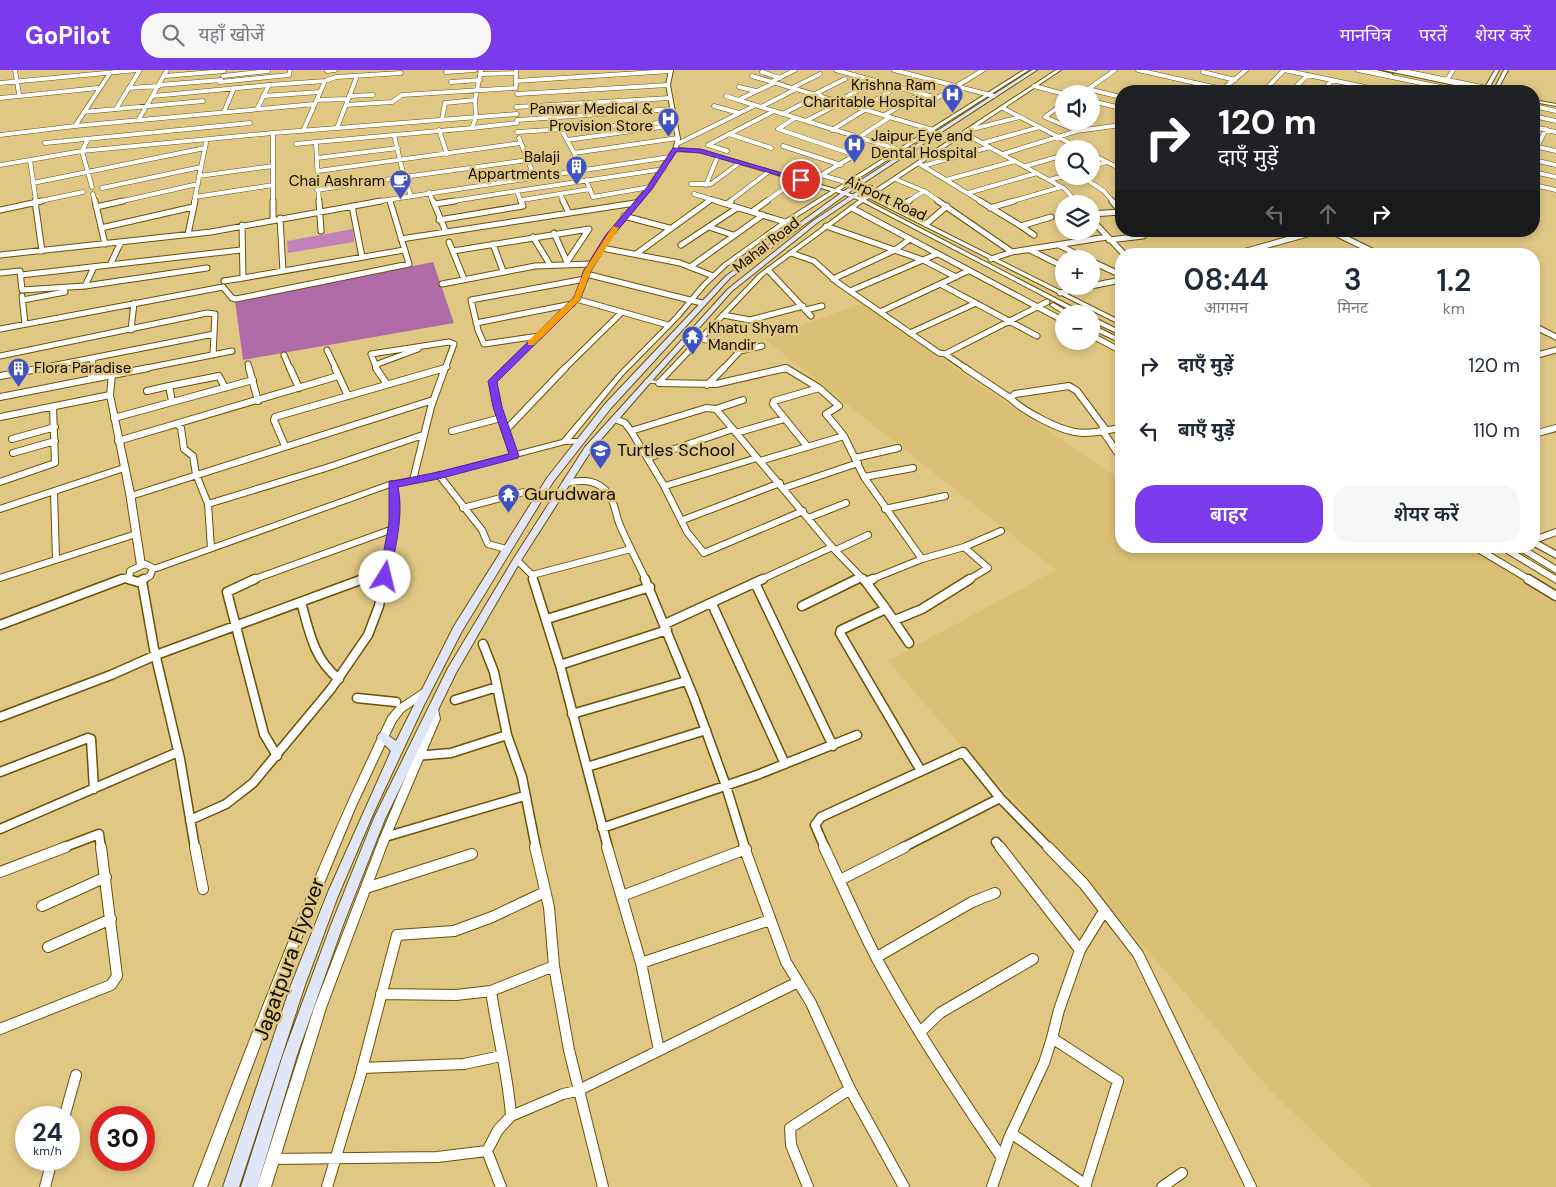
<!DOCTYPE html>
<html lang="hi">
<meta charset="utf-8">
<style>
body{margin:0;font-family:"DM Sans","Noto Sans Devanagari",sans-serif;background:#f6f6f7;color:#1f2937;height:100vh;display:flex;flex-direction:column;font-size:19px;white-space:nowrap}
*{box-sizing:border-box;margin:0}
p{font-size:16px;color:#747a83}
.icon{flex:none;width:28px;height:28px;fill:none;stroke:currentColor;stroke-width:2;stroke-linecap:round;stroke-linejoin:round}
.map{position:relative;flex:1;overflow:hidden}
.panel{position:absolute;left:1115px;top:178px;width:425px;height:305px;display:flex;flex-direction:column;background:#fff;border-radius:20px;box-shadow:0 2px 8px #0003}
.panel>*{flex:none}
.top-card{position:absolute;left:1115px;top:15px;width:425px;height:152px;border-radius:20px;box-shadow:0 2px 8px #0003;background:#202124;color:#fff;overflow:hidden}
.fabs{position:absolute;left:1055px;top:15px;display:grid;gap:10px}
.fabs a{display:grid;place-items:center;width:45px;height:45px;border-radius:50%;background:#fff;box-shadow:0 2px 8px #0003;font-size:25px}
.speed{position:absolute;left:15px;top:1036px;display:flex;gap:10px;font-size:25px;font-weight:700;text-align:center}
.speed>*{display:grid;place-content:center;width:65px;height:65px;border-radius:50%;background:#fff;box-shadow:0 2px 8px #0003;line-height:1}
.speed small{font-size:12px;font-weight:400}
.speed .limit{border:8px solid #d22;background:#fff;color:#111}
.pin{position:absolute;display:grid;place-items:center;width:42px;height:42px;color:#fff;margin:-21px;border:2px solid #fff;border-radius:50%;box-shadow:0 1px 5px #0007}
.me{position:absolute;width:55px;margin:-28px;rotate:9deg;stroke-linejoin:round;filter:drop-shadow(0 0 4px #0008)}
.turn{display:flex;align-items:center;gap:18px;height:105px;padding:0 20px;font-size:22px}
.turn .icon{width:65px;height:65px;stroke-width:2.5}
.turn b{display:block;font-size:35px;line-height:42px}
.lanes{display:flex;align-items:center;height:48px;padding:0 20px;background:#0003;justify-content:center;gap:25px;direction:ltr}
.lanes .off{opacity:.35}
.eta{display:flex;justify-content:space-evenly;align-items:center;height:85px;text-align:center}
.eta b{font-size:30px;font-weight:600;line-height:35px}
.cta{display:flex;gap:10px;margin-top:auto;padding:10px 20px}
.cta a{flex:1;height:58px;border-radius:20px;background:#7c3aed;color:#fff;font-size:20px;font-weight:600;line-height:58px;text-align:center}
.cta a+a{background:#f6f6f7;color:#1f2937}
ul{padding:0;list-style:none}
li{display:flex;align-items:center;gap:15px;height:65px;padding:0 20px}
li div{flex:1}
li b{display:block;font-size:19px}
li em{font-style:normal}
header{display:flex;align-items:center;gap:30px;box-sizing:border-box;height:70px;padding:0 25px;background:#7c3aed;color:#fff}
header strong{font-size:24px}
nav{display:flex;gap:28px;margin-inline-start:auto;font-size:18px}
.search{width:350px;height:45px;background:#f6f6f7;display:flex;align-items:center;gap:12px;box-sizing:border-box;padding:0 18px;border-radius:20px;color:#747a83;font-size:19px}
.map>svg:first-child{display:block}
.built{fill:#dbbf74}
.green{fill:#c182ba}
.forest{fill:#ae6ba8}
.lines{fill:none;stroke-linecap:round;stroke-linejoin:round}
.minor-far4-casing{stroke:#695306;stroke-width:5}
.minor-far3-casing{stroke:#695306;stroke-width:7}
.minor-far2-casing{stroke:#695306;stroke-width:8}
.minor-far1-casing{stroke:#695306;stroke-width:11}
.minor-casing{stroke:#695306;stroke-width:12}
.tertiary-casing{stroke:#695306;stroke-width:2}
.secondary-casing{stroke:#695306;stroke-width:2}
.minor-far4{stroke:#fff;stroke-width:4}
.minor-far3{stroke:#fff;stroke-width:5}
.minor-far2{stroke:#fff;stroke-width:6}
.minor-far1{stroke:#fff;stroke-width:8}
.minor{stroke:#fff;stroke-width:10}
.tertiary{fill:#fff;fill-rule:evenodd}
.secondary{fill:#e0e6f8;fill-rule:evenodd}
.route{fill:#7c3aed;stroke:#51269a}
.slow{fill:#f59e0b}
.labels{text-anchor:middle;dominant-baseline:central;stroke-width:5;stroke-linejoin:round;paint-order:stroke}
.far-poi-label{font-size:15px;fill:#130a00;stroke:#e0c784;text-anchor:end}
.far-street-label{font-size:15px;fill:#130a00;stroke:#e0c784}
.poi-label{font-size:18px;fill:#130a00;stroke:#e0c784;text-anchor:start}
.near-street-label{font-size:21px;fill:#130a00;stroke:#e0c784}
</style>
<header>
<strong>GoPilot</strong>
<div class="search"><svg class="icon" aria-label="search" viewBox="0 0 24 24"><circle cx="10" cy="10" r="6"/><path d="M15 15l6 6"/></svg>यहाँ खोजें</div>
<nav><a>मानचित्र</a><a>परतें</a><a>शेयर करें</a></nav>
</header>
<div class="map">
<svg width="1556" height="1117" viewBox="0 0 1556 1117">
<rect width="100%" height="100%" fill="#e0c784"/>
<!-- built -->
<path class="built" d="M863,233L961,303L1121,409V476H1467L1556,530V1117H1371L1274,1024L1015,731L950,663L888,591L1056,500L765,269Z"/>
<!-- green -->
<path class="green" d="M353,159L354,172L288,183L287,171Z"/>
<!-- forest -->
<path class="forest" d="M433,192L454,253L243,290L235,231Z"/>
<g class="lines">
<defs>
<path id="minor-far4" d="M15,0L19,24
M481,0L475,30L476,47L472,58L517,53
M516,0V15
M836,0L937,28L983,0
M894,0L994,26
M1138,0L1231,21
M1284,0L1384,21
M1358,0L1460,21
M1399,0L1487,18
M327,1L335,0
M446,2L475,0
M762,2L780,8
M1203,2L1235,10
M110,3L75,56L315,34
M480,4L516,3
M165,6L224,1
M223,6L268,1
M752,6L933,60
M1447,10L1453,0
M516,11L671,1
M220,12L289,5L290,0
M451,12L480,10
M771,12L795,0
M0,13L137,0
M774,13L738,30L774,41
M160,15L221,10
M1034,16L1064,24
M739,17L756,21
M129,18L159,16
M792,18L820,4
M1268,18L1284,21
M1088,19L1121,27
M1223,19L1246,0
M1264,21L1284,0
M1291,21L1308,5
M1323,21L1332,10
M517,24L668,15
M815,24L845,9
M1081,24L1115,0
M153,26L269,15
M263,26L320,22
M349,26L373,25
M726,26L738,30
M0,28L98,18
M316,30L348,29
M839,31L867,15
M1091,31L1121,38
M1064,33L1045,47L1077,61L1121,55
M346,35L392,32L402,25L516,18
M714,36L739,43
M1534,36L1556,41
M516,37L670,28
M761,37L796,19
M862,38L889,22
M1003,38L1081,79
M116,39L140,0
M257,39L269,15L325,11
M84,42L203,31
M224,42L234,18
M782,44L820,25
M885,45L913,28
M1534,46L1556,51
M795,48L778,59L855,85L823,104
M139,49L167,0
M442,49L445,33L475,30
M517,50L672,39
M806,51L842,32
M1534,57L1556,62
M337,58L357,6
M472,58L394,65L404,107L528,90
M561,59L583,99
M439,60L447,84
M832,60L866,39
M969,60L1020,47
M303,61L325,11L336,7L401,3
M517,62L675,52
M273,63L517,44
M964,63L1065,119L1076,132
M729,64L771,78
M0,65L75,56
M519,68L534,106
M858,68L890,47
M88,69L82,81L92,117
M567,70L661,57
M45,73L250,53
M983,73L1040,57
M296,74L316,72
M677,74L754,36
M708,75L774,41L900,80
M708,75L727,81
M783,76L841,95
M1534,76L1556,81
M1537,77L1546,59
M574,83L678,68
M1003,84L1077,61
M1091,84L1121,99
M317,88L398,78
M1534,90L1556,95
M918,93L982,132
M0,95L30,90
M790,96L849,113
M923,96L990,77
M1026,96L1064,85
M1091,97L1106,92
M318,101L521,73
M1534,102L1556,107
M199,106L273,96
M1081,106L1104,121L1113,132
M895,109L924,121L940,132
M586,110L593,127L650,117
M946,110L1015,91
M1049,110L1064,106
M33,113L205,78
M691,114H711L738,94
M706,115L717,88
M1534,115L1556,120
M102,118L201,97
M317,120L404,107L411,126
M429,122L433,132
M968,123L1037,103
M93,124L95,132
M560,124L564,132
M694,124L720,132
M195,127L273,115
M390,130L391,132
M522,130L590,119
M36,132L83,122
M36,132L30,90L82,81L273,63V132
M118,132L198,114
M194,132L206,73
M319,132L316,72L394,65
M374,132L670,87
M447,132L517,121
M521,132L517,121L664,99
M708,132L712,129
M729,132L767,103
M765,132L795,111
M907,132L924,121
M1010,132L1061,117"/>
<path id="minor-far3" d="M35,131L42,181
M95,131L105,174
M273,131V149
M319,131L321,161
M433,131L446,162
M563,131L569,143
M716,131L785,152
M938,131L1012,182
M980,131L1021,156L1051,147
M1075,131L1078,134
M1112,131L1121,142
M435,134L455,131
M727,134L731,131
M352,136L362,187
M96,137L123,131
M852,138L1064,251
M990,138L1014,131
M897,139L909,131
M0,140L42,131
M753,141L767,131
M1091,144L1121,142
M624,146L669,158
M280,148L283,201
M1091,149L1124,184
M439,150L523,136L521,131
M926,154L947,136
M242,155L243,208L404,180
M826,156L923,190
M1021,156L1034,165
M709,157L733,165
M101,158L193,137
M1331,161L1378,184
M554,163L567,192
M188,164L195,131
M533,167L549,193
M401,169L635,133
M1109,170L1143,166L1138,161
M449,172L464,209
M493,174L503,201
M681,175L737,138
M1059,175L1086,189
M602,178L680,193L713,206
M1030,180L1064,197
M453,181L589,159L567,192
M791,183L814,191L837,212L939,283L945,284L967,299
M636,184L709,131
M937,184L923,190L956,207
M1236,184L1318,161
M0,185L211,162L381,131
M991,189L1012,182L1107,167
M1091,191L1121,205
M110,195L121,172
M690,197L763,145
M768,200L811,246
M0,203L20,201L22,220L85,216L207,198
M586,204L702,233
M21,205L241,180
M833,209L895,180L910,169
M224,211L243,208
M442,214L535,196L591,194
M942,215L1037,266
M85,216L94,197
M1091,216L1121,210
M850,221L923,190
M1060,223L1090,216
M22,226L25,254
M576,229L668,255
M23,230L65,222
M806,240L822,236
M880,242L968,201
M723,245L750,250L803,236
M476,253L572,234
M1534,256L1556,267
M0,259L223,217L232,228L236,229L409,194L390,131
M131,260L134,233
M910,263L976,233
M1091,265L1121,281
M539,266L484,274L478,260L471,230L585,209
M700,268L740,281L723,299
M327,280L336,299
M740,281L762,276
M945,284L1047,232
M284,285L290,299
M0,286L207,243L215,244L214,264
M1534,286L1556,280
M248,294L249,299
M375,295L418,279
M36,299L214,264L213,285
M92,299L93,288
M142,299L232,281
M377,299L371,284L449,272L454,274L445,299
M441,299L447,297
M564,299L622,242
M782,299H788"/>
<path id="minor-far2" d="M249,298L258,331
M290,298L299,318
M335,298L348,326
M376,298L386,313
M965,298L1010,328
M0,306L43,298
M91,308L92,298
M659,313L716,314L786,298L819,318
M707,315L724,298
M147,321L169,316
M0,327L148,298
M172,331L169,316L219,306L225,318
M716,339L743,330
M0,347L110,325
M114,348L253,310
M615,349L625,353L631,361L706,338L716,339L832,477L760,510
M177,354L181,358L184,379L193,386L196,404L208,434L211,478
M506,360L565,298
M1102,360L1121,388
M1106,360L1077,321L1069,316L1015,324L1010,328C1023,341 1057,359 1075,362C1090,365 1106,360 1121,358
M452,361L501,348
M631,361L663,414L687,462L704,483L803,441
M736,363L784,349
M1534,364L1556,358
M12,369L55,357
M118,371L338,306
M285,376L274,350L275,347L445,298
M807,376L773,334L774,331L819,318L839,336L826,344L844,366
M13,383L55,371
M648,388L733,359
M855,388L898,378
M760,391L844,366L864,407L922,489L870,510
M439,405L482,460L488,474L506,479
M864,407L913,398
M413,410L431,337L445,298
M0,412L55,393L53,337
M566,413C579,410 592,409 603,418C614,426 615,442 619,453C627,472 637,491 646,510
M665,416L757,388
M784,418L858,393
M54,422L56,489
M131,426L433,330
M208,434L326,398L423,365
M463,438L524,422L540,423
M0,439L124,398
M885,439L945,426
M808,448L846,433
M683,450L780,413
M1534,470L1556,462
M1473,476L1530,510
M832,477L861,507
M964,477L988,498L968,510
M836,480L868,465
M922,489L964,477L1001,461
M517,490L532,505
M0,508L136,464
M119,510L127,507
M129,510L130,501L145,494L153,498L150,506L142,510
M252,510L393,459
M360,510L385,501
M384,510L396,431L392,414
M534,510L532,505L631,479
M855,510L861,507L864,510"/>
<path id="minor-far1" d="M128,509L138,512L144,509
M255,509L227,522L264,664L277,686
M533,509L560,595L608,778
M645,509L694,628L726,716L745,778
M863,509L866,512L873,509
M1528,509L1556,526
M142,511L154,579L180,689L195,778
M866,512L886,539L841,560L840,563L921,701
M755,513L833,676
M301,532C309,561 314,590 339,609
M712,534L785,694
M802,536L857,509
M886,539L909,573
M547,549L650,517
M895,550L922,539L970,509
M665,554L763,509
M0,555L122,509
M483,574L494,602L507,665L522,707L536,778
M560,595L667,560
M357,628L396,632
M455,630L497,617
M572,644L686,611
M0,647L111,605L156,585L363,509
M415,686L451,683L507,665
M587,697L706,660
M0,702L88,668L91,669L94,719
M190,750L226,734L253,713L331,619L368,565L379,536L384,509
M602,758L757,705L857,665
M0,759L178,682
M385,767L524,726
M996,772L1001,778
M62,778L99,764L101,778
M825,778L815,755L821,747L963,682L1000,728L1049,778
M902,778L1000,728"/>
<path id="minor" d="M195,777L203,819
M607,777L641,893L659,980
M744,777L786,892L811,933L850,1019L904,1117
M824,777C842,815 858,853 878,891C915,959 958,1024 1002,1088
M1000,777L1080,880L1059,940L1052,968L1118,1011L1085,1117
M1048,777L1084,814L1138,884L1251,1117
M0,802L66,777
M840,810L905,777
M366,818L472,784
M622,826L746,779
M42,836L106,807
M48,877L111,849
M1080,880L1104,841
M877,887L972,832L995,823
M641,893L770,850
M554,896L569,980L603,1117
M381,924L456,925L491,921
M0,959L111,915L117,906L101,777
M920,962L940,943L1033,889
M362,998L464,994L501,986
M511,1046L563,1024L577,1021L798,912
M64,1048L76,1005
M1011,1063L1086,1115
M273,1089L437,1087L487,1081
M45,1117L52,1090
M327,1117L360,1007L397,865L454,861L492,847L545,822
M501,1117L487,1081L498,1060L511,1046C508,1004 497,963 491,921L554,896L549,837L535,777
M808,1117L791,1075L790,1058L850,1019
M992,1117L1009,1068L1044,993L1052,968
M1162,1117L1182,1103"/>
<path id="tertiary" d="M669,0H673L670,15L680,69L678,78L702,80L835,119L1024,0H1029L840,120L862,128L865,126V124H868L1056,0H1061L872,126L1121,251V255L869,128L866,130L1086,244H1078L863,132L763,206L661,314L645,312L644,311L647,309L657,311L759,204L859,130L836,122L787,153L727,196L706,216L679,248L623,305L571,369H583V373L565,374L439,407L393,416L157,501H151L150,499L151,497L389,412L439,403L510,384L494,337L489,311L575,227L584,201L606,166L648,116L673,79L676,69L666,15ZM676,81L700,82L831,121L783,151L723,194L702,214L675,246L619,303L562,370L516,382L500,337L495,311L580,229L590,201L611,167L652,118Z
M1368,0H1376L1393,4L1391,5Z
M1383,0H1391L1484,19L1495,0H1499L1488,20L1490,21H1483Z
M1504,0H1508L1497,21H1493Z
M1534,30L1556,34V36L1534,32Z
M1053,233L1055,234L1072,244H1064L1051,236L1050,235Z
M1091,246L1121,261V265L1091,251Z
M1091,254L1121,269V273L1091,259Z
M112,302L115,304L113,325L134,423L145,495L141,498L137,495L126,423L107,325L109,304Z
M1534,469L1556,481V488L1534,476Z
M1495,476H1506L1556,506V513Z
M1512,476H1523L1556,496V503Z
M426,617L429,618L431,621L429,624L403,642L395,653L356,736L291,893L207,1117H193C254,959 313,800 388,647L397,636Z
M434,634L437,635L440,649L390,767L326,938L271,1117H257L314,938L380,767L430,649L429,638L431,635Z"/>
<path id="secondary" d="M1032,0H1037L848,123L730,208L611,338L553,412L462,561L424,635L374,742L338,826L305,915L239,1117H223L291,915L328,822L391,681L377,667L379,664L383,662L396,671L454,556L547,408L605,334L726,206L844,121Z
M867,115L872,116L817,153L732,221L650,313L591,381L520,492L456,603L385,749L343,855L297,985L257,1117H241L283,985L331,855L374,748L448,598L514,488L585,377L728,219L813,151Z"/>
</defs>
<!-- minor-far4 casing -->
<use href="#minor-far4" class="minor-far4-casing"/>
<!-- minor-far3 casing -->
<use href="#minor-far3" class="minor-far3-casing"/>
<!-- minor-far2 casing -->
<use href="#minor-far2" class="minor-far2-casing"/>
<!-- minor-far1 casing -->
<use href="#minor-far1" class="minor-far1-casing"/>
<!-- minor casing -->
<use href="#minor" class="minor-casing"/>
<!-- tertiary casing -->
<use href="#tertiary" class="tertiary-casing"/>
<!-- secondary casing -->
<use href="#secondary" class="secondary-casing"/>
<!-- minor-far4 -->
<use href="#minor-far4" class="minor-far4"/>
<!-- minor-far3 -->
<use href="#minor-far3" class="minor-far3"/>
<!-- minor-far2 -->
<use href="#minor-far2" class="minor-far2"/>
<!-- minor-far1 -->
<use href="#minor-far1" class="minor-far1"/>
<!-- minor -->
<use href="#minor" class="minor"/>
<!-- tertiary -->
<use href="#tertiary" class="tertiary"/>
<!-- secondary -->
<use href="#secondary" class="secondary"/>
</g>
<!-- route -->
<path class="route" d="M673,78L700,79L805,110L799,111L700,83L677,81L652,119L612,167L591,201L580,230L497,312L502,337L519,386L518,388L438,409L398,417C404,447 395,477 390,507L385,511L381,510L379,507L389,453V412L438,402L509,384L493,337L488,311L574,227L584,201L605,166L648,116Z"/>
<!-- slow -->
<path class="slow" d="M613,156L619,158L591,201L580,230L534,275H528V271L574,227L584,201Z"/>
<!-- icons -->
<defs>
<symbol id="hospital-pin" viewBox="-11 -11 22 30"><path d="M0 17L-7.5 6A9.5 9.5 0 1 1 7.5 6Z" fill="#3c52c5" stroke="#e0c784"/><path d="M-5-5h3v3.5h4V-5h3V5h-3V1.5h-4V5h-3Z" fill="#fff"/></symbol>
<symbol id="building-pin" viewBox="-11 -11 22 30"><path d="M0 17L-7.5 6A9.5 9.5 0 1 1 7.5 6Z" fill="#3c52c5" stroke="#e0c784"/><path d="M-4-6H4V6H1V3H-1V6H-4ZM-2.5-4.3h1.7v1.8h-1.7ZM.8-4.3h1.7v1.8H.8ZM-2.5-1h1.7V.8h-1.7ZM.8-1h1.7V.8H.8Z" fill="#fff"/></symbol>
<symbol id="cafe-pin" viewBox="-11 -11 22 30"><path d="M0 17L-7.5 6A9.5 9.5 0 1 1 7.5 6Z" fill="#3c52c5" stroke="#e0c784"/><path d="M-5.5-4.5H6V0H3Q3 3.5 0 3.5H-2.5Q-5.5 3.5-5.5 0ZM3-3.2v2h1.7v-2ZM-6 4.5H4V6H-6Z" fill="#fff"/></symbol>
<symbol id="temple-pin" viewBox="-11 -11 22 30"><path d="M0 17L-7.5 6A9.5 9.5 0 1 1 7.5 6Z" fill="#3c52c5" stroke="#e0c784"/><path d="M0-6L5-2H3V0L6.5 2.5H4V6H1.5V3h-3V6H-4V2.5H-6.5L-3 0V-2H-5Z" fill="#fff"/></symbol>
<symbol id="school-pin" viewBox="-11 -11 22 30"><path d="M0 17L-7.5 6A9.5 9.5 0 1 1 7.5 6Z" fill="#3c52c5" stroke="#e0c784"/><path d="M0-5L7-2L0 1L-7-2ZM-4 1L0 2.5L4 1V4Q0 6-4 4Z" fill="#fff"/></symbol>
</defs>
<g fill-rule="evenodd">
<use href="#hospital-pin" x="940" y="12" width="25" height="34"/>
<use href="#hospital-pin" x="656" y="36" width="25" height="34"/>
<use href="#hospital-pin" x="842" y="62" width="25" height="34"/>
<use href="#building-pin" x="564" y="84" width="25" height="34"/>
<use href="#cafe-pin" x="388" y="98" width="25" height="34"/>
<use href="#temple-pin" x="680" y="254" width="25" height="34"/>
<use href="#building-pin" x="6" y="286" width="25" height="34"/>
<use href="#school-pin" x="588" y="368" width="25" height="34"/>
<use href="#temple-pin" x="496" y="412" width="25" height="34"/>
</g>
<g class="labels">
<!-- far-poi labels -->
<g class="far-poi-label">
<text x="936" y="15">Krishna Ram<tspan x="936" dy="17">Charitable Hospital</tspan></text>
<text x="653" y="39">Panwar Medical &amp;<tspan x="653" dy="17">Provision Store</tspan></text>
<text x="871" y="66" text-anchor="start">Jaipur Eye and<tspan x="871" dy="17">Dental Hospital</tspan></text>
<text x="560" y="87">Balaji<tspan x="560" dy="17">Appartments</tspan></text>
<text x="385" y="111">Chai Aashram</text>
<text x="708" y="258" text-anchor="start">Khatu Shyam<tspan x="708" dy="17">Mandir</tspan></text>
<text x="34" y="298" text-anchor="start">Flora Paradise</text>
</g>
<!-- far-street labels -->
<g class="far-street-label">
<text transform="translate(886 128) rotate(25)">Airport Road</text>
<text transform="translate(766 175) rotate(-38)">Mahal Road</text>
</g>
<!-- poi labels -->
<g class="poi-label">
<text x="617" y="380">Turtles School</text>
<text x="524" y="424">Gurudwara</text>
</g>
<!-- near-street labels -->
<g class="near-street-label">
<text transform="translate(289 889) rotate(-70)">Jagatpura Flyover</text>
</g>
</g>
</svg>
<div class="fabs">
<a><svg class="icon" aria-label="sound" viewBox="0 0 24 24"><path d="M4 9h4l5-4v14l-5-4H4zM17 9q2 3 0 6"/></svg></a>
<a><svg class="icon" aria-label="search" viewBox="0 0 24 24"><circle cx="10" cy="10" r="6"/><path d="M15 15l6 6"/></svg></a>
<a><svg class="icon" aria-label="layers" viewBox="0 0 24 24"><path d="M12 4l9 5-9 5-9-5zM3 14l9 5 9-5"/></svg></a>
<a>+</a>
<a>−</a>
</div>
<div class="speed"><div>24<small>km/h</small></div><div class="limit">30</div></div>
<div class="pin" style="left:801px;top:110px;background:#d93025"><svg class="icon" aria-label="arrive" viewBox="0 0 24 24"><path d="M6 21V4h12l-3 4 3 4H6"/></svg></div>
<svg class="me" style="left:385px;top:507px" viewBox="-20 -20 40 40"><circle r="19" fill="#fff"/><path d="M0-13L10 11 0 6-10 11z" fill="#7c3aed"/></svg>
<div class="top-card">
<div class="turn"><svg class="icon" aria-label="right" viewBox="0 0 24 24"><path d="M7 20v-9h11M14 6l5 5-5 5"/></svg><div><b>120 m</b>दाएँ मुड़ें</div></div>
<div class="lanes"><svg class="icon off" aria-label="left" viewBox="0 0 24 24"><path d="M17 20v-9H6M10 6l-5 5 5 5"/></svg><svg class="icon off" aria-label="ahead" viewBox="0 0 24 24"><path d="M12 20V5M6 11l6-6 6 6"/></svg><svg class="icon" aria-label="right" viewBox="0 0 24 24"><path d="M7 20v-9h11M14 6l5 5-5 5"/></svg></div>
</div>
<section class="panel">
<div class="eta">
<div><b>08:44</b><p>आगमन</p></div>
<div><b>3</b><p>मिनट</p></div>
<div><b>1.2</b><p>km</p></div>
</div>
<ul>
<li><svg class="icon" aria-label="right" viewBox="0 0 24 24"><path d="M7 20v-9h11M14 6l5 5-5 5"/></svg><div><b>दाएँ मुड़ें</b></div><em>120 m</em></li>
<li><svg class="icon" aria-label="left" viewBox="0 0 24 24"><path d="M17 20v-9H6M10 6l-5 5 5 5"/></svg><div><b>बाएँ मुड़ें</b></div><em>110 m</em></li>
</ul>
<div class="cta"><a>बाहर</a><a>शेयर करें</a></div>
</section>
</div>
